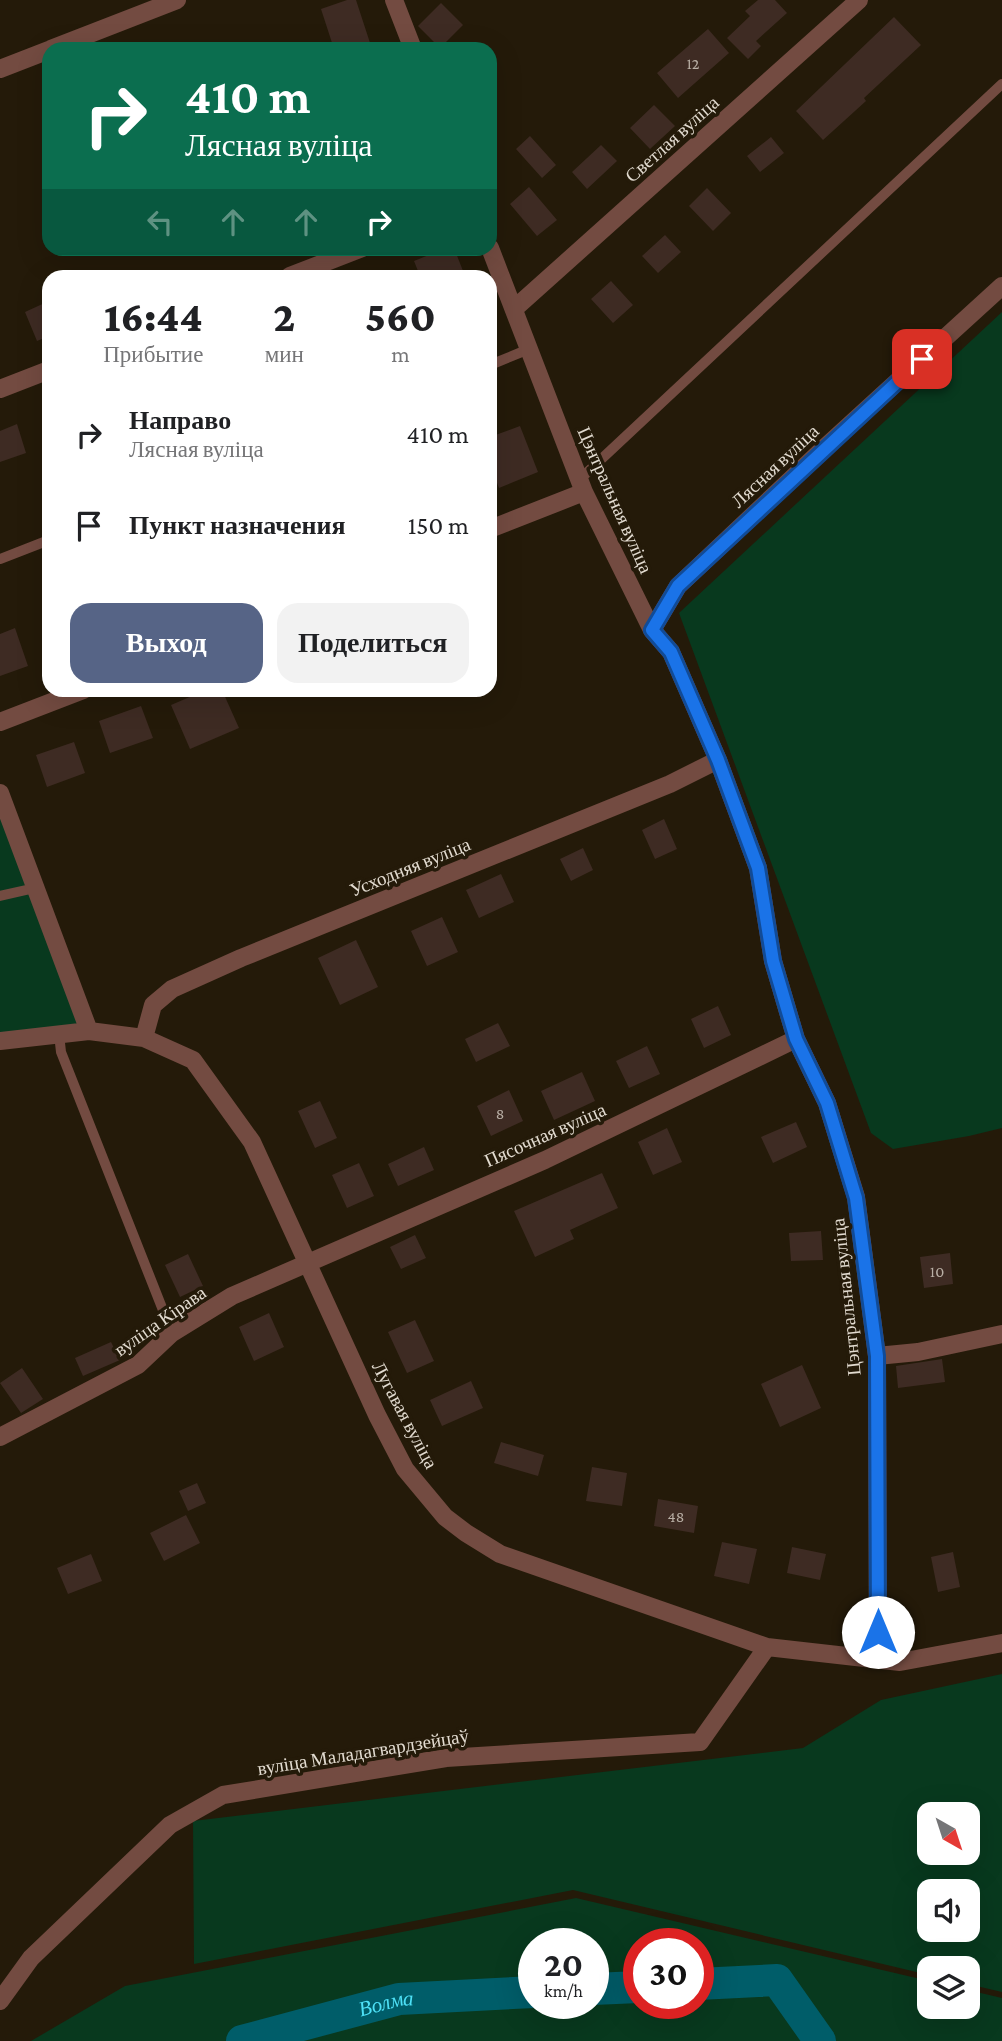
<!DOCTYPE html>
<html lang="ru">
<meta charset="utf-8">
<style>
body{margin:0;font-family:"Crimson Pro",serif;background:#f2f2f2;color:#202124;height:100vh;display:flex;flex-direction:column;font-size:26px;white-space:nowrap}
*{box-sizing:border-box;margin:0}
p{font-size:23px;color:#757577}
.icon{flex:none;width:38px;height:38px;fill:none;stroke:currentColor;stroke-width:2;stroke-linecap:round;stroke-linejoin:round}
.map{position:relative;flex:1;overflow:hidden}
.panel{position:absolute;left:42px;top:270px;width:455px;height:427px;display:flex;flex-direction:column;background:#fff;border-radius:21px;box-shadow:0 7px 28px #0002}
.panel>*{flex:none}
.guide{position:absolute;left:42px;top:42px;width:455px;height:214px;border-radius:21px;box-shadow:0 7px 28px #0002;background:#0b6e4f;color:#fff;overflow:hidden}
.needle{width:46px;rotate:141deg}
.buttons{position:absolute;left:917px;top:1802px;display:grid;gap:14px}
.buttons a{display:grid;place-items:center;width:63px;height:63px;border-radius:14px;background:#fff;box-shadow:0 7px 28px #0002;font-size:35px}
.speed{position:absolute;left:518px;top:1928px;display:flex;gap:14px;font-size:35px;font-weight:700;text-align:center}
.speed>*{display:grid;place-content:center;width:91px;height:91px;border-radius:50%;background:#fff;box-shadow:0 7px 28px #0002;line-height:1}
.speed small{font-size:18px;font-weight:400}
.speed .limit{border:10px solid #d22;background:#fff;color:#111}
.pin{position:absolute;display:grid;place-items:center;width:60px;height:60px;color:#fff;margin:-30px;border-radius:14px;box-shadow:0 4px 10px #0006}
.me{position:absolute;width:77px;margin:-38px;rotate:0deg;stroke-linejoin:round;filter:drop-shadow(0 0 5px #0008)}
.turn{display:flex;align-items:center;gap:24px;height:147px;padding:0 28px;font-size:32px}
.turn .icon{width:91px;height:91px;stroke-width:2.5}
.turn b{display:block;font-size:49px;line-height:60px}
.lanes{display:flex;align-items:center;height:66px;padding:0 28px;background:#0003;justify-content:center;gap:35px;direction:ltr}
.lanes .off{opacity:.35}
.eta{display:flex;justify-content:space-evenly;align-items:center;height:119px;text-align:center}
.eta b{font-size:42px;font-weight:800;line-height:49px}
.action{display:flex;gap:14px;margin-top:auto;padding:14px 28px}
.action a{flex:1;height:80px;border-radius:21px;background:#566486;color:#fff;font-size:28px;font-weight:800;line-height:80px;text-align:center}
.action a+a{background:#f2f2f2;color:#202124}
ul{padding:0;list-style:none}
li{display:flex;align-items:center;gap:21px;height:91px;padding:0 28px}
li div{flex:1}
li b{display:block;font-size:26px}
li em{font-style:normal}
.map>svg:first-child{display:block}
.green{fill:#08391e;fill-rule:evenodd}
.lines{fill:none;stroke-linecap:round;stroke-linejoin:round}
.river{stroke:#005d69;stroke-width:32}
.building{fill:#3e2b23}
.lane{stroke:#734b41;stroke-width:10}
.street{stroke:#734b41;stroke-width:18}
.route-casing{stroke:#114b97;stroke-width:18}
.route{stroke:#1a73e8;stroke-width:12}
.labels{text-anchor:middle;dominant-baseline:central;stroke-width:7;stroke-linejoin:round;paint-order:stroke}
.number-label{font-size:16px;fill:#b9afa5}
.street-label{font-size:19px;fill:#e2dbd0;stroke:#241a09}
.water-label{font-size:21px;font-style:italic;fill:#4de0f6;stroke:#241a09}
</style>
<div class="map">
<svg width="1002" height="2041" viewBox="0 0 1002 2041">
<rect width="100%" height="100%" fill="#241a09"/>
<!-- green -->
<path class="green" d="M1002,312V1128L969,1136L893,1149L871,1133L679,613Z
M0,793L89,1031L0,1041Z
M1002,1674V1992L968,1984V1969H929V1975L573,1890L194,1964L193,1821L803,1748L881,1700ZM929,1815H968V1853H929ZM929,1892H968V1930H929Z
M576,1898L929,1981V2007H968V1990L1002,1998V2041H31L125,1986ZM534,1944H593V2004H534ZM639,1944H698V2004H639Z"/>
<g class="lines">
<!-- river -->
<g class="river">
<path d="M698,1984L777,1980L820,2041"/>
<path d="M593,1989L639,1987"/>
<path id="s1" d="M242,2041L399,1999L534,1992"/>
</g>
</g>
<!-- building -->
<path class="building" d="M347,0H356L372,49H334L321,9Z
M758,0H775L787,13L756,41L761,46L748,59L727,38L750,16L745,11Z
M441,3L463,25L440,48L418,26Z
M894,17L921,45L864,98L866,101L823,140L796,111Z
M708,29L729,53L678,98L657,73Z
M654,105L675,126L650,149L630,128Z
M530,136L556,165L542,178L516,149Z
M771,137L784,153L760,172L747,156Z
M601,145L617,161L587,189L572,172Z
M529,187L557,220L537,236L510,204Z
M707,188L731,213L713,231L689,206Z
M665,235L681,252L658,273L642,256Z
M446,248H454L465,276H420L414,261Z
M611,281L633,305L613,323L591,299Z
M49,301V336L37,341L25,312Z
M17,424L26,453L0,462V431Z
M520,426L538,472L499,488L490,465V437Z
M15,628L28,666L0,676V634Z
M206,690H222L239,728L190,749L171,705Z
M141,706L153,738L110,753L99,721Z
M74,742L85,773L47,787L36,755Z
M664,819L677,849L655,859L642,830Z
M583,848L593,870L571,881L560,859Z
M501,874L514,902L479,918L466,890Z
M442,917L458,952L427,966L411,931Z
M356,940L378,987L340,1005L318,958Z
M718,1006L731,1035L704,1048L691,1019Z
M498,1023L510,1046L476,1062L465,1039Z
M647,1046L660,1074L629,1088L616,1061Z
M582,1072L595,1101L554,1120L541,1091Z
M509,1090L523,1121L491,1136L477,1106Z
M320,1101L337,1138L315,1148L298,1111Z
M796,1122L807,1147L773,1163L761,1137Z
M667,1128L682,1162L653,1175L638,1142Z
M424,1147L434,1170L398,1186L388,1164Z
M359,1163L374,1196L347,1208L332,1175Z
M602,1173L618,1208L570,1230L574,1239L535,1257L514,1211Z
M821,1231L823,1260L791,1261L789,1233Z
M415,1235L426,1258L401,1269L390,1247Z
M950,1253L953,1284L924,1288L920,1257Z
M188,1254L203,1286L180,1297L165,1265Z
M269,1313L284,1347L254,1361L239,1327Z
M415,1320L434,1361L407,1373L388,1332Z
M111,1342L120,1360L83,1376L75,1358Z
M942,1359L945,1382L898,1388L896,1366Z
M802,1365L821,1408L780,1427L761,1384Z
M22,1368L43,1399L21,1413L0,1383Z
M471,1381L483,1408L442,1426L430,1400Z
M501,1442L544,1455L538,1476L494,1463Z
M592,1467L627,1473L622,1506L586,1501Z
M197,1483L206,1503L188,1511L179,1491Z
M658,1499L698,1506L694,1533L654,1526Z
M186,1515L200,1543L164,1561L150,1533Z
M722,1542L757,1549L749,1584L714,1576Z
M792,1547L826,1554L820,1580L787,1573Z
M953,1552L960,1587L938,1592L931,1557Z
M91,1554L102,1581L68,1594L57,1568Z"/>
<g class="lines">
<!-- lane -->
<path class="lane" d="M490,365L529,349
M579,480L1002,84
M0,559L49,540
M0,896L35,888
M59,1034L61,1052L172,1333"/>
<!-- street -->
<path class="street" d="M394,0L413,49
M51,49L177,0
M0,69L49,50
M490,248L584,492L652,630L671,652L718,760L758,868L773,961L796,1039L827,1103L856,1197L877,1356L878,1659
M290,276L362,248
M514,309L859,0
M0,389L49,370
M490,529L584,492
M652,630L678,586L821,451L1002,286
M0,722L83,690
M0,793L89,1031
M144,1038L153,1005L172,989L241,958L670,784L718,760
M0,1041L89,1031L144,1038L193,1060L252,1142L377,1415L405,1469L445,1517L466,1533L500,1554L767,1647L900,1662L1002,1643
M877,1356L918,1352L1002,1334
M0,1437L138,1365L172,1333L232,1296L545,1160L796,1039
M0,2001L31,1958L170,1825L223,1795L446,1758L700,1742L767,1647"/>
</g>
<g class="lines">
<defs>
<path id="route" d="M878,1632L877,1356L856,1198L827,1103L796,1039L773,961L758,868L718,760L671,652L652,630L678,586L922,359"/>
</defs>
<!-- route casing -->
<use href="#route" class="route-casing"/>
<!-- route -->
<use href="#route" class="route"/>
</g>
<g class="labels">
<!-- number labels -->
<g class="number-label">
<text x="693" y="63">12</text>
<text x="500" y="1113">8</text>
<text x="937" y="1271">10</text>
<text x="676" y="1516">48</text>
</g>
<!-- street labels -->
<g class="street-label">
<text transform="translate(672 139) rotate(-42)">Светлая вуліца</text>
<text transform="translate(775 466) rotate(-43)">Лясная вуліца</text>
<text transform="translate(615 500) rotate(66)">Цэнтральная вуліца</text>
<text transform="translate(410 867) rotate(-22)">Усходняя вуліца</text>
<text transform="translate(545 1135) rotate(-24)">Пясочная вуліца</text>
<text transform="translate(846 1297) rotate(-96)">Цэнтральная вуліца</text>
<text transform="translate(160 1321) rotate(-35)">вуліца Кірава</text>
<text transform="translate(405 1415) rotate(62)">Лугавая вуліца</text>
<text transform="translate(363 1752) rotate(-9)">вуліца Маладагвардзейцаў</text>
</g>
<!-- water labels -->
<g class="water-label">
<text stroke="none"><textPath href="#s1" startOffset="149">Волма</textPath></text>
</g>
</g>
</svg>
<div class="buttons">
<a><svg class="needle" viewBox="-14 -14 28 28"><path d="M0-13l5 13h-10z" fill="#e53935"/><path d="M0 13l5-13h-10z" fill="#757577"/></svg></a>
<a><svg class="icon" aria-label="sound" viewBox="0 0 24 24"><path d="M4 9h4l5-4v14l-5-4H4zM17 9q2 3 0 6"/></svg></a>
<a><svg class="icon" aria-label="layers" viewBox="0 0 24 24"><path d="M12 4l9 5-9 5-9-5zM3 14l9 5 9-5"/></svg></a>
</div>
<div class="speed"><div>20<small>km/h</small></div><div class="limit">30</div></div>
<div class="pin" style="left:922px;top:359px;background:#d93025"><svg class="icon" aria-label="arrive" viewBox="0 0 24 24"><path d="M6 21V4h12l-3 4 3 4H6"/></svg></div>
<svg class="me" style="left:878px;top:1632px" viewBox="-20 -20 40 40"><circle r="19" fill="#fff"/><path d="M0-13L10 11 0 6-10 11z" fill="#1a73e8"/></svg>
<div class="guide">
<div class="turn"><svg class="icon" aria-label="right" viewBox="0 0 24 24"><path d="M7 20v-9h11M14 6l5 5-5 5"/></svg><div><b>410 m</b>Лясная вуліца</div></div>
<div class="lanes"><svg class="icon off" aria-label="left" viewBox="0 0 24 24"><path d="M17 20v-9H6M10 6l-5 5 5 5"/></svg><svg class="icon off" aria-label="ahead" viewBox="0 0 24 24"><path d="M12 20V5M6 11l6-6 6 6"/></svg><svg class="icon off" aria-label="ahead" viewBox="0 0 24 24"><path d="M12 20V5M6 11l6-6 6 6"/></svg><svg class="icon" aria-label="right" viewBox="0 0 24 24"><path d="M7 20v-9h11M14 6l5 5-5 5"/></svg></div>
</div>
<section class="panel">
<div class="eta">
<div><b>16:44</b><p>Прибытие</p></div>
<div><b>2</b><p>мин</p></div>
<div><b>560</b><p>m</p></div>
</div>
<ul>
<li><svg class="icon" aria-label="right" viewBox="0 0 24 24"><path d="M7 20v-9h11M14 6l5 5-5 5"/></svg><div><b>Направо</b><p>Лясная вуліца</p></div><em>410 m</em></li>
<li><svg class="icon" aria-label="arrive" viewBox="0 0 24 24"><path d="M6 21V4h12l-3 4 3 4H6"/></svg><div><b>Пункт назначения</b></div><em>150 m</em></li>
</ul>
<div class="action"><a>Выход</a><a>Поделиться</a></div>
</section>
</div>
